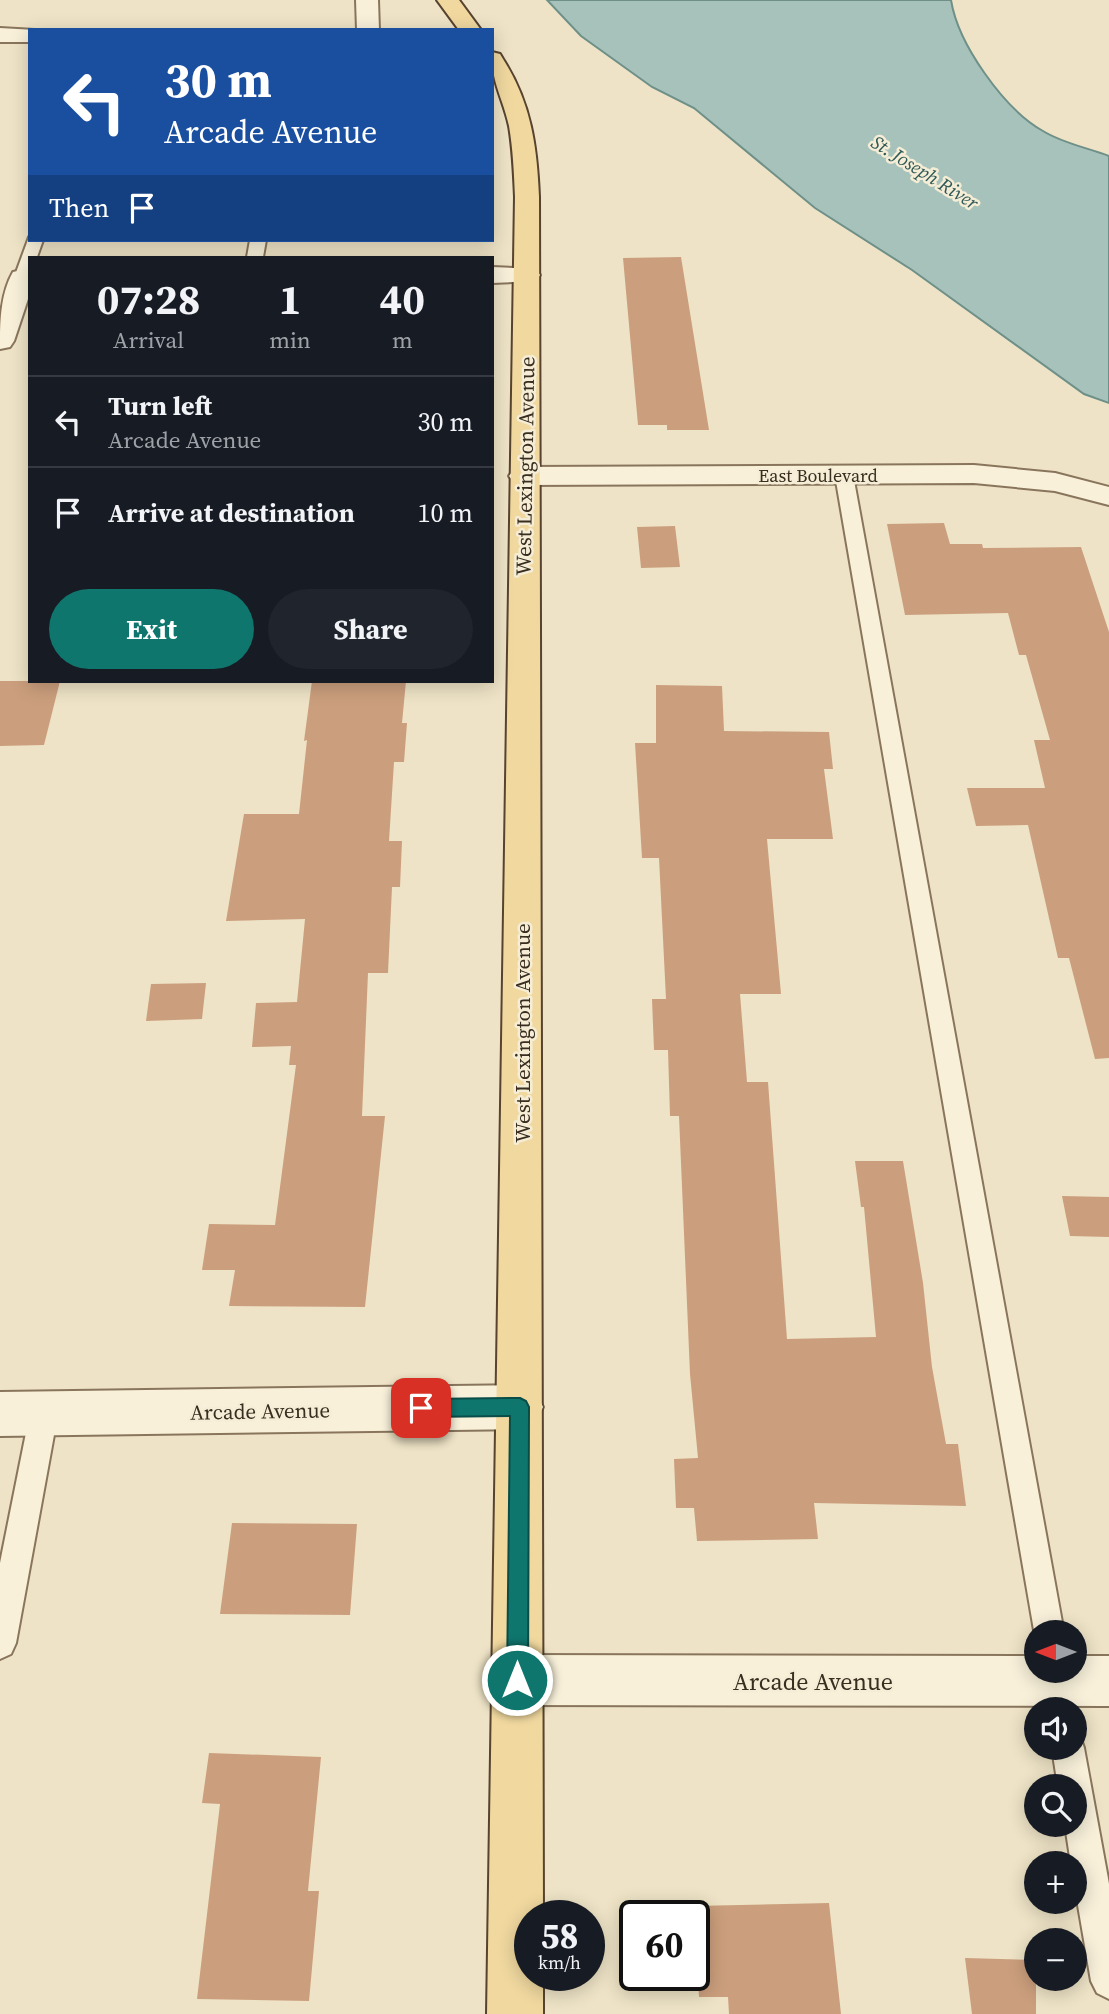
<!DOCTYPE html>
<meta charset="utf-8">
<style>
body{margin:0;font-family:"Source Serif 4",serif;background:#20242c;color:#f1f3f6;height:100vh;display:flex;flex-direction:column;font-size:26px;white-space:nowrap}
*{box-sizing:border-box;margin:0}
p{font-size:23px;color:#9ea1a6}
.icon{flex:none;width:38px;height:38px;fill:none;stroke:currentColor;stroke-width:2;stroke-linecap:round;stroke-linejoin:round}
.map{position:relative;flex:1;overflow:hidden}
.side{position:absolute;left:28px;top:256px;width:466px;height:427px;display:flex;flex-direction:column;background:#171b24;border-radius:0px;box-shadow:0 4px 18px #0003}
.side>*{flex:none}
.top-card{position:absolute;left:28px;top:28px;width:466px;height:214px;border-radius:0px;box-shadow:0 4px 18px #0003;background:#1a4fa0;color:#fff;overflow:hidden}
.needle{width:46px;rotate:270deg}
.buttons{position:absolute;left:1024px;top:1620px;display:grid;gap:14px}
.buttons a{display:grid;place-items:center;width:63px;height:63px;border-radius:50%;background:#171b24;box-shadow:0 4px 18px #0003;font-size:35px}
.speed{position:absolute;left:514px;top:1900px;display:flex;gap:14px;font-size:35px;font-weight:700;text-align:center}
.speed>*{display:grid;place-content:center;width:91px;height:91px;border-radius:50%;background:#171b24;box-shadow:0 4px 18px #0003;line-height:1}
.speed small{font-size:18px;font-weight:400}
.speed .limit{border:4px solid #111;border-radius:10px;background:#fff;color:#111}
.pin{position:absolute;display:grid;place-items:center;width:60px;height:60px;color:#fff;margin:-30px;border-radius:14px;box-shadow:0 4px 10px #0006}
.me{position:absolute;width:77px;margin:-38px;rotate:0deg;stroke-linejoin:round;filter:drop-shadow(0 0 5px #0008)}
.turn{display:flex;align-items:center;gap:24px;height:147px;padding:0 21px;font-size:32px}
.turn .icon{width:91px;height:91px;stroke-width:2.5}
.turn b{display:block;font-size:49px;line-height:60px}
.then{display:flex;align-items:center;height:66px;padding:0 21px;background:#0003;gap:14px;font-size:26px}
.eta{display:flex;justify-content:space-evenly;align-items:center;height:119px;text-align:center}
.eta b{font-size:42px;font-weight:700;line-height:49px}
.cta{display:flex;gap:14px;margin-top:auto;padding:14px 21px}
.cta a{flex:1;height:80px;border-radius:42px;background:#0f766e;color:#fff;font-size:28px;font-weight:700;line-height:80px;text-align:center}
.cta a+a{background:#20242c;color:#f1f3f6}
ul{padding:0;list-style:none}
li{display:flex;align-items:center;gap:21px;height:91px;padding:0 21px;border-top:2px solid #363941}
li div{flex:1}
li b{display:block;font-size:26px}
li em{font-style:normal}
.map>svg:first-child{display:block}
.water{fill:#a7c2ba;stroke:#6e9088;stroke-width:2}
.building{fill:#cb9f7d}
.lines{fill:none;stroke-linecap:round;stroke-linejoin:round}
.service-casing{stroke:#89755c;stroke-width:4}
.minor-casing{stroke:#89755c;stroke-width:4}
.primary-casing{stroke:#574330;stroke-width:4}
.service{fill:#f8f0d9;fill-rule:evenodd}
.minor{fill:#f8f0d9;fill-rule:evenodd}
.primary{fill:#f0d89f;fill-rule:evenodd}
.route{fill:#0f766e;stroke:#0a4d48;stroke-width:2}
.labels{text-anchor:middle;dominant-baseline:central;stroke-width:5;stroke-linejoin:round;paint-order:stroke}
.far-street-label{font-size:18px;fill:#392d1f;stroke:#f5edd6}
.far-water-label{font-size:19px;font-style:italic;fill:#2f5957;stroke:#f5edd6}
.street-label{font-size:21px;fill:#392d1f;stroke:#f5edd6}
.near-street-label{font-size:24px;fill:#392d1f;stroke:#f5edd6}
</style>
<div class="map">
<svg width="1109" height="2014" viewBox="0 0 1109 2014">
<rect width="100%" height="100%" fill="#eee3c6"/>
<!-- water -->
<path class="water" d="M547,0H951C958,44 1004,109 1043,131C1062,143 1088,148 1109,156V403L1084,394L912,270L815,208L694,108L652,87L581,36Z"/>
<!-- building -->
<path class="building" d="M681,257L709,430H667V425H638L623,258Z
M944,523L950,544H982L983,548L1081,547L1109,632V1058L1095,1059L1069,958H1058L1028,825L976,826L967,788H1045L1034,740H1050L1026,655H1019L1008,613L905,615L887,524Z
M675,526L680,567L641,568L637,527Z
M0,681H60L44,745L0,746Z
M312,681H406L402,723H407L404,762H394L389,841H402L400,887H392L388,973H368L362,1116H385L365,1307L229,1306L235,1270H202L209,1224L275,1225L296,1065H289L291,1046L252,1047L256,1003L297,1002L305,919L226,921L244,814H299L307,740L304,741Z
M656,685L722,686L724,731L829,732L833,769H824L833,839H767L781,994H740L747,1082H768L787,1339L876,1337L864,1207H861L855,1161H903L923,1283L932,1367L946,1444H958L966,1506L814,1503L818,1539L697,1541L694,1508H676L674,1459L698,1458L690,1374L679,1116H670L668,1050H654L652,999H666L659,858H642L635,743H656Z
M206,983L202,1019L146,1021L151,984Z
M1062,1196L1109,1197V1237L1070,1236Z
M232,1523L357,1524L350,1615L220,1614Z
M209,1753L321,1757L308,1891H319L309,2001L197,1999L220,1804L202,1803Z
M829,1903L841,2014H729L728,1997H699L693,1906Z
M965,1958L1036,1960V2014H972Z"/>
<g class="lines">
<defs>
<path id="service" d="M29,237L30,240H43L37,257H30V279L22,283L14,278Z
M250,240H266L263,257H247Z
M844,469L853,475L1064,1633H1036V1642L835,475Z
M44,1399L54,1403L58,1413L16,1643L11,1654L0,1659V1563L30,1413L34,1403Z
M1074,1734L1080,1736L1084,1748L1109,1884V1999L1097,1993L1091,1981L1074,1882V1864H1071L1065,1825H1074V1787H1058L1052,1748H1074Z"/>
<path id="minor" d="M356,0H378L379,30H357Z
M0,28L35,30H30V42H0Z
M492,267L536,269L540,275L536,281L492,283Z
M22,270L30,272V293L14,341L10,347L0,349C0,323 0,295 13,272Z
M974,465L1055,473L1109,487V505L1055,491L974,483L524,485L514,483L509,476L514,469L524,467Z
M520,1385L536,1392L543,1407L536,1422L520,1429L0,1436V1392Z
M517,1655L1036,1656V1671H1074V1656H1109V1706L517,1705L499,1698L492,1680L499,1662Z"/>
<path id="primary" d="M437,0H459L481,30H459Z
M492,52L500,54L503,59C531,103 537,146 539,197L543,1916H530V1976H543V2014H487L515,197C514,173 513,149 509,126C503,98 491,82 492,52Z"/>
</defs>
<!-- service casing -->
<use href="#service" class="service-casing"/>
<!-- minor casing -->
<use href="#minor" class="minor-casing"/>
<!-- primary casing -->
<use href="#primary" class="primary-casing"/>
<!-- service -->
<use href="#service" class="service"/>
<!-- minor -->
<use href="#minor" class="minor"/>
<!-- primary -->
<use href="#primary" class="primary"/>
</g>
<!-- route -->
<path class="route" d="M520,1398L526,1401L529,1407L528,1680L525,1687L517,1691L510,1687L507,1680L510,1416L421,1417L415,1415L412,1408L415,1402L421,1399Z"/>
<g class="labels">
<!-- far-street labels -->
<g class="far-street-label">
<text x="818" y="475">East Boulevard</text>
</g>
<!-- far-water labels -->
<g class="far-water-label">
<text transform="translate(925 172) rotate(32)">St. Joseph River</text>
</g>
<!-- street labels -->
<g class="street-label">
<text transform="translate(525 466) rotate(-89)">West Lexington Avenue</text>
<text transform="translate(522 1033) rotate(-90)">West Lexington Avenue</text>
<text transform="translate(260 1411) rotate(-1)">Arcade Avenue</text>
</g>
<!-- near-street labels -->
<g class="near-street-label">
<text x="813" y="1681">Arcade Avenue</text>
</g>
</g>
</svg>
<div class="buttons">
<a><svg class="needle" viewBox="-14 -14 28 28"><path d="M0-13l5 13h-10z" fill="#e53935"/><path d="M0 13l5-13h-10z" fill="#9ea1a6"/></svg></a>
<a><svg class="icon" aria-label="sound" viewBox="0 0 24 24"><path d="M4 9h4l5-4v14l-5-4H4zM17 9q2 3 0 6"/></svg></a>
<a><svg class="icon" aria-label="search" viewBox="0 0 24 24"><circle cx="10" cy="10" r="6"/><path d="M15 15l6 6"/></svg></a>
<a>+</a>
<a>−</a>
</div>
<div class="speed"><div>58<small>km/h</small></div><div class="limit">60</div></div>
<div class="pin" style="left:421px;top:1408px;background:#d93025"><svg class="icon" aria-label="arrive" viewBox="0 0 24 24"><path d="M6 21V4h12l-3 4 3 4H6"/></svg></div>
<svg class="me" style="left:517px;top:1680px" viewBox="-20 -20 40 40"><circle r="17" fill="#0f766e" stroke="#fff" stroke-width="3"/><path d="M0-11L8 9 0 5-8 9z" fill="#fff"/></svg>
<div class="top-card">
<div class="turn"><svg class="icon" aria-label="left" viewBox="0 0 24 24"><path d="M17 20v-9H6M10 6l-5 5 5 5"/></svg><div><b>30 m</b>Arcade Avenue</div></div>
<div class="then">Then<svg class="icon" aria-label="arrive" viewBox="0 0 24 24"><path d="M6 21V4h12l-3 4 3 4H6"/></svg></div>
</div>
<section class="side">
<div class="eta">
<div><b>07:28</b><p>Arrival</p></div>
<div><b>1</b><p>min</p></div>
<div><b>40</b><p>m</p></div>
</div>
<ul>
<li><svg class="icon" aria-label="left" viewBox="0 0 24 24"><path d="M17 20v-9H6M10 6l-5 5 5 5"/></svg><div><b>Turn left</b><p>Arcade Avenue</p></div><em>30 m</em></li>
<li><svg class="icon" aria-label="arrive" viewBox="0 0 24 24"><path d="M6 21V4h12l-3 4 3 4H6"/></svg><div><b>Arrive at destination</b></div><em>10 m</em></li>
</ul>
<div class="cta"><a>Exit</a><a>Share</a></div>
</section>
</div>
